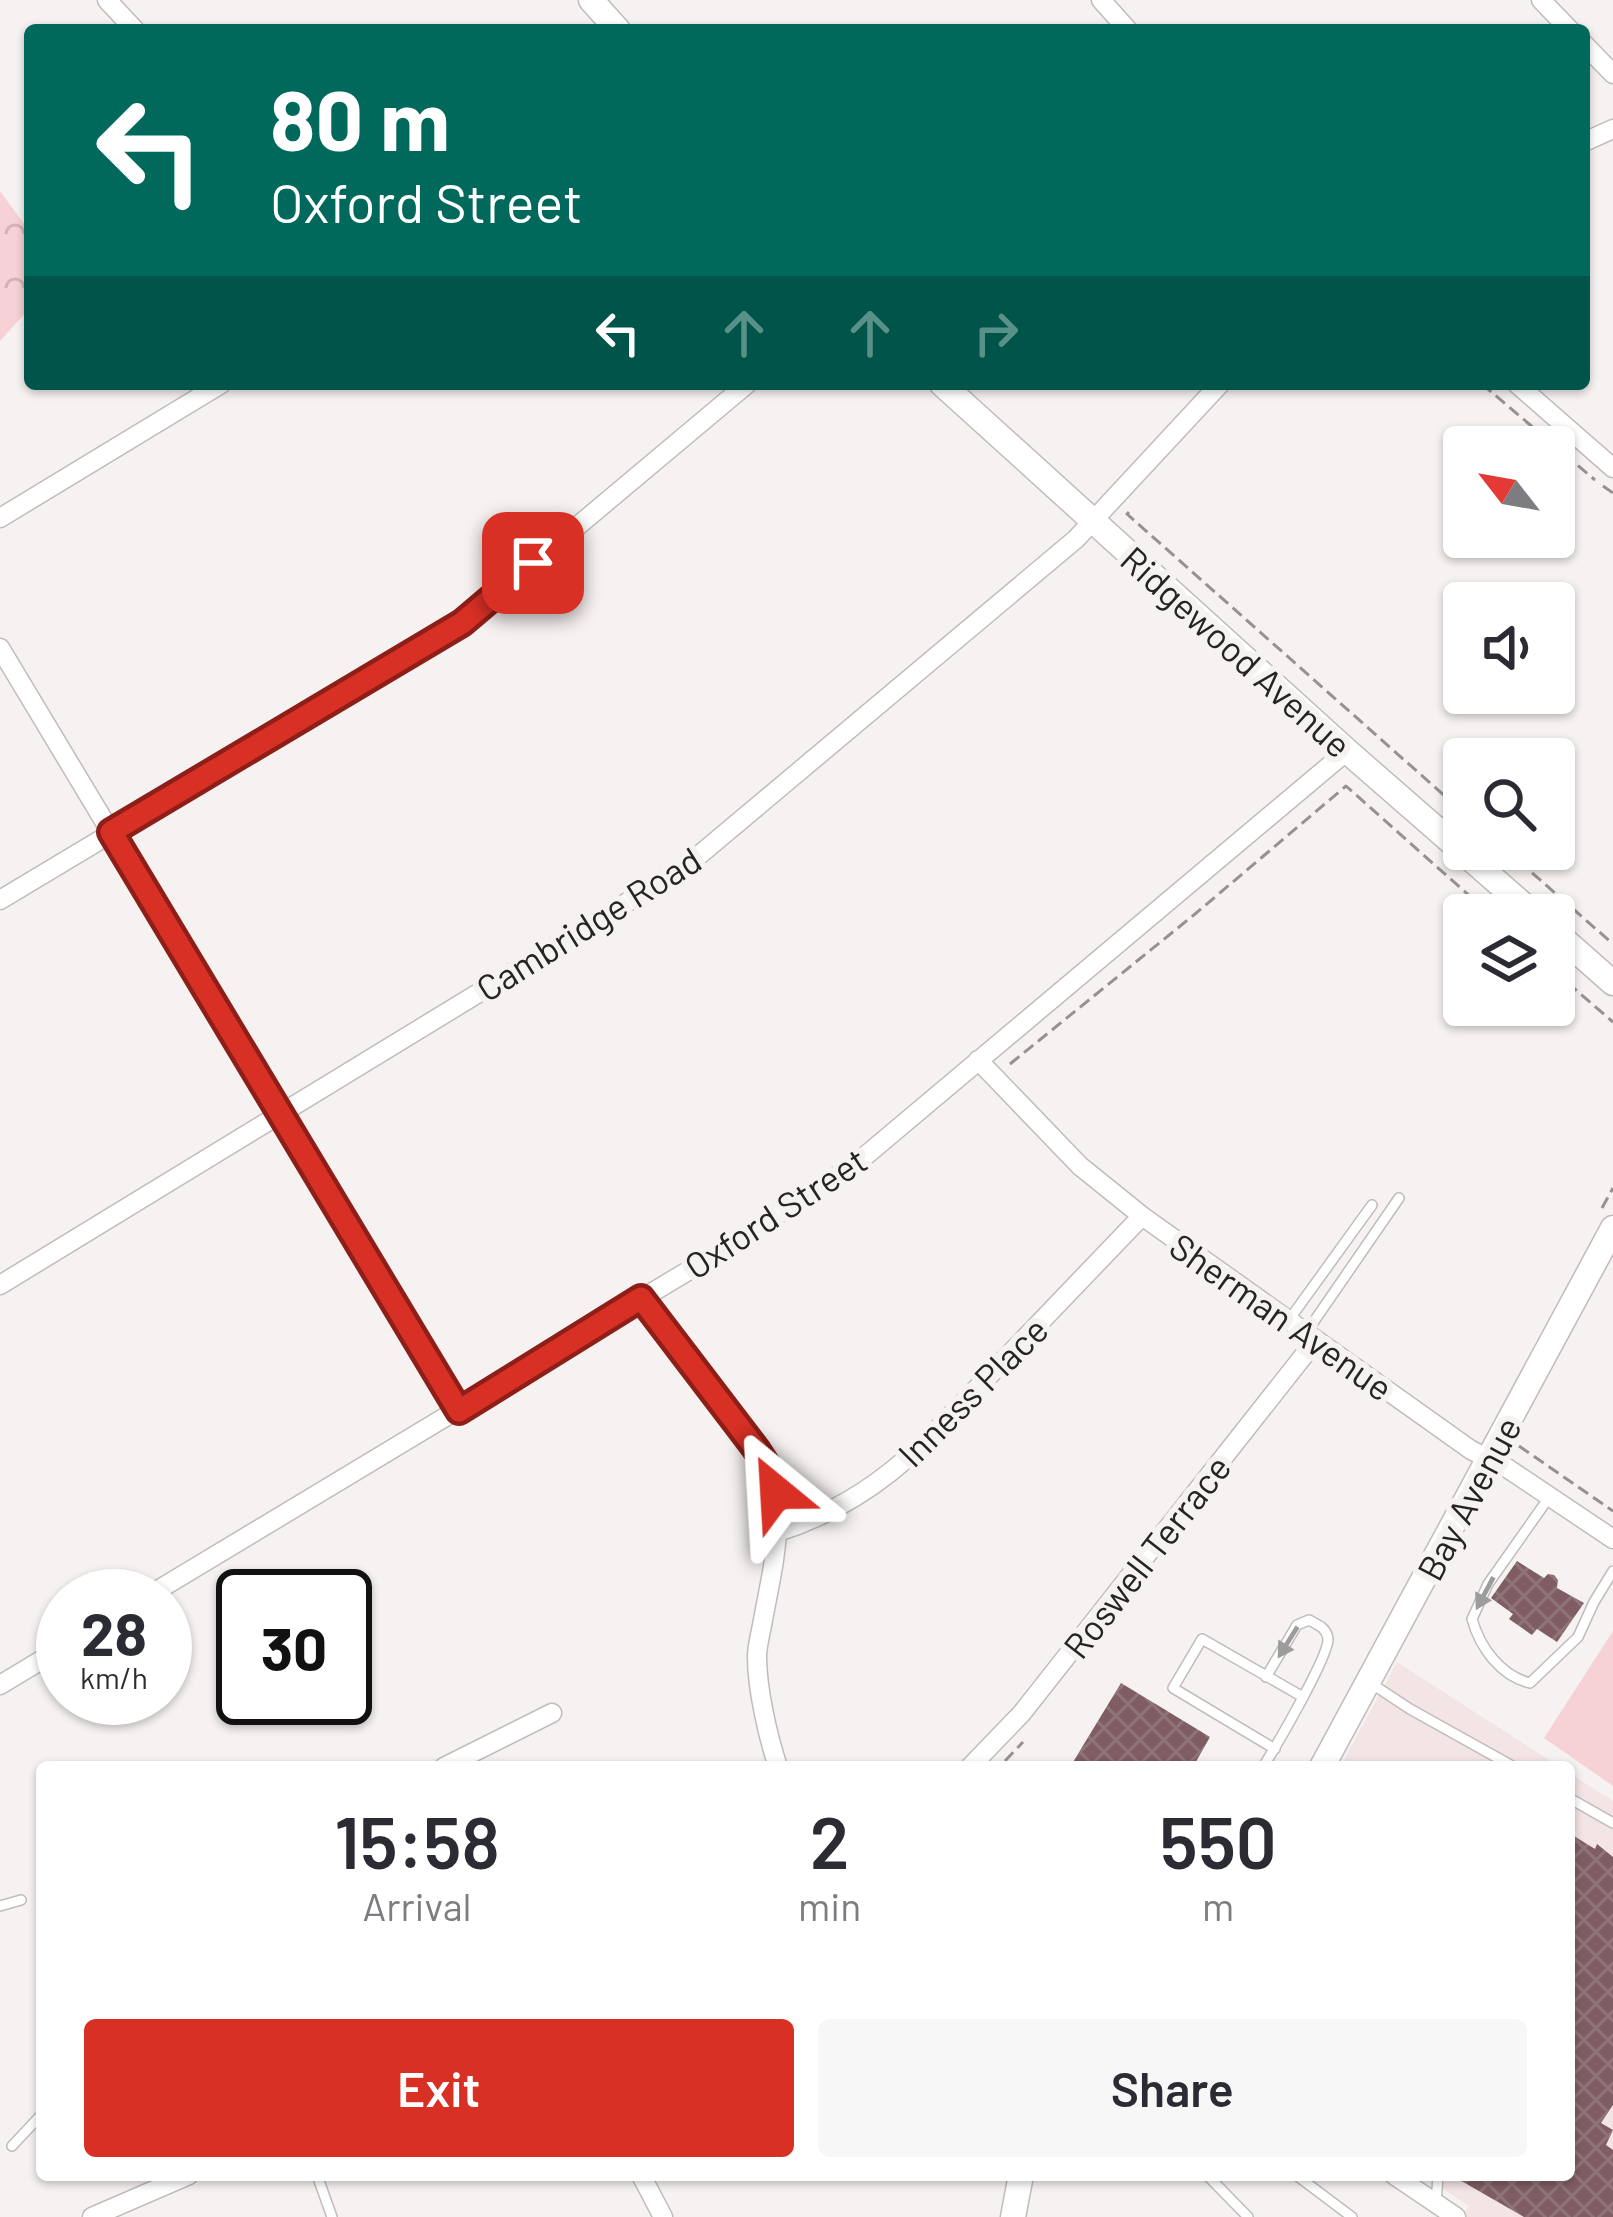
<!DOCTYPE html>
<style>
body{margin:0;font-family:Barlow,sans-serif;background:#f7f7f7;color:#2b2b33;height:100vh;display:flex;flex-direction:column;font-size:45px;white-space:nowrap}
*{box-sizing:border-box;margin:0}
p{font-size:39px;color:#7c7c81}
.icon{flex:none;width:66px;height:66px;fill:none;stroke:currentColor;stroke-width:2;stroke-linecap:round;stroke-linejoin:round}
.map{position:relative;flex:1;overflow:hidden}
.sheet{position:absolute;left:36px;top:1761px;width:1539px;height:420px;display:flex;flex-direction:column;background:#fff;border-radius:12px;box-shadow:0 3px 9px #0004}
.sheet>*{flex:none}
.guide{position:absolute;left:24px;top:24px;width:1566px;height:366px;border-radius:12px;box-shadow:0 3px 9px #0004;background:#00695c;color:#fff;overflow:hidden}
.needle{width:78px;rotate:301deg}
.tools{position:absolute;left:1443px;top:426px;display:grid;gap:24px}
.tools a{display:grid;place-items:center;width:132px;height:132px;border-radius:12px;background:#fff;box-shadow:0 3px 9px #0004;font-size:60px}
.speed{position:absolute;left:36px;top:1569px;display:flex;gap:24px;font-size:60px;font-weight:700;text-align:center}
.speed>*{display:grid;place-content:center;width:156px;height:156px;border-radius:50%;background:#fff;box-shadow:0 3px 9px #0004;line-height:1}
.speed small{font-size:30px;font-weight:400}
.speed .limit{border:6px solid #111;border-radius:18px;background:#fff;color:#111}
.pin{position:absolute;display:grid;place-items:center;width:102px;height:102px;color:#fff;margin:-51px;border-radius:24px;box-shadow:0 6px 18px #0006}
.me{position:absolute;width:132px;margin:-66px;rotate:333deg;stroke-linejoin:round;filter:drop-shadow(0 0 9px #0008)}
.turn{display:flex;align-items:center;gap:42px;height:252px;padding:0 48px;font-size:54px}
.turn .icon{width:156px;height:156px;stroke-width:2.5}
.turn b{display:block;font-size:84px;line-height:102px}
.lanes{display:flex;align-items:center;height:114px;padding:0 48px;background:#0003;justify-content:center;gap:60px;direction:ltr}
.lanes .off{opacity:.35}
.eta{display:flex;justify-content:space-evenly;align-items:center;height:204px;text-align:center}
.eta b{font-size:72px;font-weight:600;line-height:84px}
.primary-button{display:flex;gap:24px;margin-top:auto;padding:24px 48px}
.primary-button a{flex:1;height:138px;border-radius:12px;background:#d93025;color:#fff;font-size:48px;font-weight:600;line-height:138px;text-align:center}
.primary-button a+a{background:#f7f7f7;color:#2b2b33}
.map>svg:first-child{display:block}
.built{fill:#f3e4e6}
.green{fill:#f6d1d6}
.forest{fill:url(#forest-crowns)}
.building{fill:url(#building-cross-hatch)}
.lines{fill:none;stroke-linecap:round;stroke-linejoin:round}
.service-casing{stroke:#c1bbbc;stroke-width:12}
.minor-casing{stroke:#c1bbbc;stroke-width:21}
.tertiary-casing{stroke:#c1bbbc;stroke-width:27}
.path{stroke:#969292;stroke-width:3;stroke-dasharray:12 6;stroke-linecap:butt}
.service{stroke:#fff;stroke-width:9}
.minor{stroke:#fff;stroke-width:18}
.tertiary{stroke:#fff;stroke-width:24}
.oneway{fill:#9d9c9c}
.route-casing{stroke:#8d1f18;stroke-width:30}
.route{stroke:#d93025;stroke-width:21}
.labels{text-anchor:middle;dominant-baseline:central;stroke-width:12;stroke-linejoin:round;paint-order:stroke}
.street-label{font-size:36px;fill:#252323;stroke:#f7f2f2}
</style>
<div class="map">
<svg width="1613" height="2217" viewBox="0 0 1613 2217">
<defs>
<pattern id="forest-crowns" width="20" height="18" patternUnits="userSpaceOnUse" patternTransform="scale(3)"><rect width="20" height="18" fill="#f6d1d6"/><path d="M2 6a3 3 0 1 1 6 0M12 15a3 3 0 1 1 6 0" fill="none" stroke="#d3b3b7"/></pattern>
<pattern id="building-cross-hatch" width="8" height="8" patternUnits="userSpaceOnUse" patternTransform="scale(3)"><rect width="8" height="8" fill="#7f5d62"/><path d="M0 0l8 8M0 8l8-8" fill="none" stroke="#8f7579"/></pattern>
</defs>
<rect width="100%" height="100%" fill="#f7f2f2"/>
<!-- built -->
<path class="built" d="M1397,1662L1560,1767H1340Z
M1569,1773L1613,1801V2217H1462L1469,2206L1422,2175H1569Z"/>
<!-- green -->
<path class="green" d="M1613,1631V1786L1544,1738Z"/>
<!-- forest -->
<path class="forest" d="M0,191L30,232V308L0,341Z"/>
<!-- building -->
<path class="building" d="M1517,1561L1544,1578L1548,1574L1554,1575L1558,1580L1557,1588L1584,1603L1557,1642L1537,1629L1532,1635L1509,1619L1513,1614L1491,1598Z
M1121,1683L1210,1737L1193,1767H1070Z
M1569,1833L1595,1849L1597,1844L1613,1857V2105L1601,2123L1613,2130L1606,2145L1613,2150V2217H1524L1451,2175H1569Z"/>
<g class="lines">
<defs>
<path id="service" d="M1289,1320L1372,1205
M1306,1333L1399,1198
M1550,1496L1488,1584L1472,1619C1480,1648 1501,1676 1530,1683L1578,1637L1594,1602L1613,1571
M1369,1682L1410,1709L1514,1767
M1275,1749L1173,1688L1202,1639L1303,1697
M1263,1767C1275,1748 1329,1656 1328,1639C1327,1628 1318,1625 1309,1620L1297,1625L1266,1677
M1569,1798L1613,1823
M0,1906L21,1900
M12,2146L41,2115
M317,2175L332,2217
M1207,2175L1248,2217
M1296,2175L1352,2217
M1436,2204L1438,2175"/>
<path id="minor" d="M107,0L135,30
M1101,0L1128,30
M1541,0L1570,30
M1584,44L1613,74
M1584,142L1613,129
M1517,384L1613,468
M0,518L221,384
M0,648L459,1411
M0,900L462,623L747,384
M978,1060L1080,1166L1142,1216L1471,1450L1507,1468L1613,1539
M0,1285L685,867L1076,539L1220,384
M641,1298L756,1449C791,1505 774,1559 763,1620C761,1632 757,1645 757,1657C757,1689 768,1737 778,1767
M778,1532C881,1499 930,1437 1002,1362C1048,1314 1095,1265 1142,1216
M148,1596L731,1245L858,1162L1347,751
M0,1685L63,1647
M444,1767L552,1713
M970,1767L1022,1713L1316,1340
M641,2175L663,2217
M1394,2175L1456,2217
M92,2217L189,2175"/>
<path id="tertiary" d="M591,0L618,30
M942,384L1347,751L1535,915
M1554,931L1613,983
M1322,1767L1613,1228
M1013,2217L1021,2175"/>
</defs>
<!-- service casing -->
<use href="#service" class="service-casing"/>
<!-- minor casing -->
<use href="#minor" class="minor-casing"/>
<!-- tertiary casing -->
<use href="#tertiary" class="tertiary-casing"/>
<!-- path -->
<path class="path" d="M1482,384L1595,480
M1603,486L1613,493
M1129,512L1127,514L1464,813
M1505,849L1613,944
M1554,971L1613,1022
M1010,1064L1195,914L1346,786L1491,915
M1602,1208L1613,1188
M1519,1446L1613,1511
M1005,1761L1023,1742"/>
<!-- service -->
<use href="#service" class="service"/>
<!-- minor -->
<use href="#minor" class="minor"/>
<!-- tertiary -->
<use href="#tertiary" class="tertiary"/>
</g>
<!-- one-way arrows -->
<defs><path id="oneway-solid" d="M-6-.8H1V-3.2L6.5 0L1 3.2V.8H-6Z" transform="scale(3)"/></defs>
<g class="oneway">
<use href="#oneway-solid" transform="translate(1485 1593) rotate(118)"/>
<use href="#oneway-solid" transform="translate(1288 1642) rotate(122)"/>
</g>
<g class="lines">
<defs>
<path id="route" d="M533,563L462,623L111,832L459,1411L641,1298L756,1449L769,1469L776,1492"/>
</defs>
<!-- route casing -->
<use href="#route" class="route-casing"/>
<!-- route -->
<use href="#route" class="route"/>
</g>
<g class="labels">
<!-- street labels -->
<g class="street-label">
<text transform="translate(1237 651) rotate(42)">Ridgewood Avenue</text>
<text transform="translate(588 923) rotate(-32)">Cambridge Road</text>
<text transform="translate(775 1212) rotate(-33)">Oxford Street</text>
<text transform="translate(1282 1316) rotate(35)">Sherman Avenue</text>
<text transform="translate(972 1391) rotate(-45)">Inness Place</text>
<text transform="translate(1468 1498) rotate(-62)">Bay Avenue</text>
<text transform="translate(1146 1556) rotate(-52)">Roswell Terrace</text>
</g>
</g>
</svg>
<div class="tools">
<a><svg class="needle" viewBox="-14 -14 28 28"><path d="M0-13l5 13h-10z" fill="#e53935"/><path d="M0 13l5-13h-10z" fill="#7c7c81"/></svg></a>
<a><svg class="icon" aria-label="sound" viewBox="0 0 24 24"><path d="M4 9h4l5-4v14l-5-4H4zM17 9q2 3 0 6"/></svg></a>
<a><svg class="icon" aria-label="search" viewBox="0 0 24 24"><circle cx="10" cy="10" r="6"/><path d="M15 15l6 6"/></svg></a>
<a><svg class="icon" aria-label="layers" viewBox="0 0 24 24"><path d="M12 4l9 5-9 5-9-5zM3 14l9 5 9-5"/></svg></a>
</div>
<div class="speed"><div>28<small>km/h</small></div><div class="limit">30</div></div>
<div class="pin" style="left:533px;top:563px;background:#d93025"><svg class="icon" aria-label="arrive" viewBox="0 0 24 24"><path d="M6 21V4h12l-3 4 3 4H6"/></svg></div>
<svg class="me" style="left:776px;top:1492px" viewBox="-20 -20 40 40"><path d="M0-17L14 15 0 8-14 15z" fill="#d93025" stroke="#fff" stroke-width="4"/></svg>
<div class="guide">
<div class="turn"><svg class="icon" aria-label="left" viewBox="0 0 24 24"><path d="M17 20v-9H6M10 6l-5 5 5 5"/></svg><div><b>80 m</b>Oxford Street</div></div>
<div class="lanes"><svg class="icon" aria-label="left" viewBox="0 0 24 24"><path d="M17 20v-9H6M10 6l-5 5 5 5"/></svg><svg class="icon off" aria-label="ahead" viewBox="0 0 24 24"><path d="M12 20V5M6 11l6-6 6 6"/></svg><svg class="icon off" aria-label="ahead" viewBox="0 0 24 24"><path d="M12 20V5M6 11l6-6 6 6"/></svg><svg class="icon off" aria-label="right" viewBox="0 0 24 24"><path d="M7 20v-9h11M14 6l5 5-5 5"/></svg></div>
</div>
<section class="sheet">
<div class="eta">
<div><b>15:58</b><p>Arrival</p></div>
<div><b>2</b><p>min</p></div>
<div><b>550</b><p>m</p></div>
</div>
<div class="primary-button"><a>Exit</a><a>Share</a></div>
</section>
</div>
